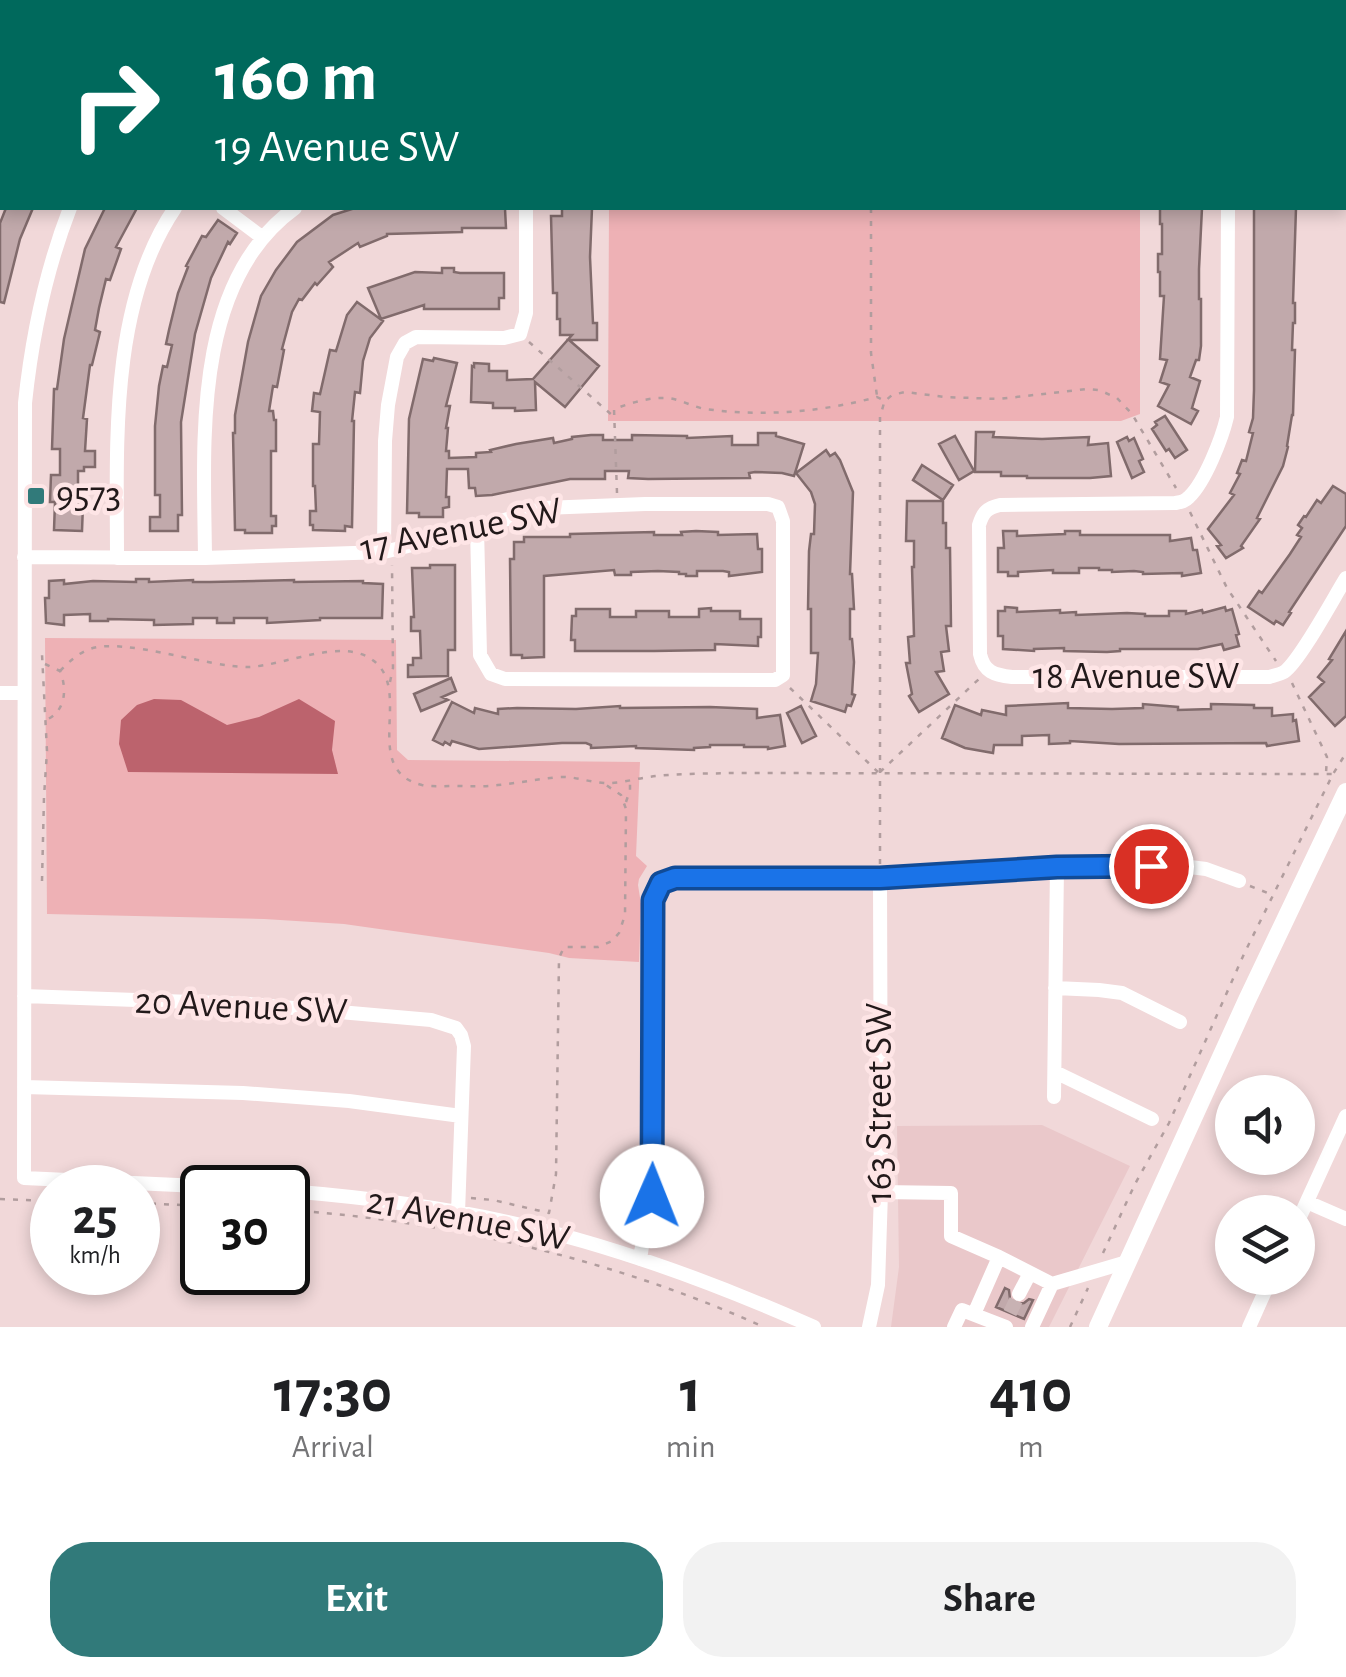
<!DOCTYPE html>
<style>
body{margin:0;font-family:"Alegreya Sans",sans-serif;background:#f2f2f2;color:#202124;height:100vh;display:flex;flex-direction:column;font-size:38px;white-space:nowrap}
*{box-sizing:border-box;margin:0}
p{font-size:32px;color:#757577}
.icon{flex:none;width:55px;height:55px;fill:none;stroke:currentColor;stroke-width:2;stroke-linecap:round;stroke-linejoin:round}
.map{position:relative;height:1327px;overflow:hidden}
.sheet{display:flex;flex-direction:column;background:#fff;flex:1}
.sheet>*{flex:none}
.banner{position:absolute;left:0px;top:0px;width:1348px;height:210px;box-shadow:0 5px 15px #0003;background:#00695c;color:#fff;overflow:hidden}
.tools{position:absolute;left:1215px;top:1075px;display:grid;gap:20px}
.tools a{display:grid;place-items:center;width:100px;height:100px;border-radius:50%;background:#fff;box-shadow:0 5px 15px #0003;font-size:50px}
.speed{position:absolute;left:30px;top:1165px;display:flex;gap:20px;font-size:50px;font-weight:700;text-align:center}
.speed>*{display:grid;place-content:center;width:130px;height:130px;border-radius:50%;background:#fff;box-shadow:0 5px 15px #0003;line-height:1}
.speed small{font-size:25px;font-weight:400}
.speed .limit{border:5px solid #111;border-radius:15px;background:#fff;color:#111}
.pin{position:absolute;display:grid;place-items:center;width:85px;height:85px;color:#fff;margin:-42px;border:5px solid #fff;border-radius:50%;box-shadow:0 2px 10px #0007}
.me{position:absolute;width:110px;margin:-55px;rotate:1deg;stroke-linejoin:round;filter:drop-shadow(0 0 8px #0008)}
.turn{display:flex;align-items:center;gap:35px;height:210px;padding:0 50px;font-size:45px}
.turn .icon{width:130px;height:130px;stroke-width:2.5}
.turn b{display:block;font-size:70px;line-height:85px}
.eta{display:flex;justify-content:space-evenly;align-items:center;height:170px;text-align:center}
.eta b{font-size:60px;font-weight:700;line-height:70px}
.button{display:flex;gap:20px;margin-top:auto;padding:20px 50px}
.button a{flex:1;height:115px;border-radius:40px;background:#317a7a;color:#fff;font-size:40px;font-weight:700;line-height:115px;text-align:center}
.button a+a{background:#f2f2f2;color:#202124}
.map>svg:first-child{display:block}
.built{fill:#eac8ca}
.green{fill:#eeb1b5}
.water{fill:#bc636d}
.building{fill:#c1a9ab;stroke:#816b6c;stroke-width:2.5}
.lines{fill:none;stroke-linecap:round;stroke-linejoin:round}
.minor-tunnel{stroke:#c8b2b3;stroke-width:14;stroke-dasharray:14 7;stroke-linecap:butt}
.path{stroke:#b19d9e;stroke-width:2.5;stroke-dasharray:5 8;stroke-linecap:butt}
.minor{stroke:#fff;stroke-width:14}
.major{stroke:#fff;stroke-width:18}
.route-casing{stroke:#114b97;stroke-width:25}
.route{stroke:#1a73e8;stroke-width:18}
.poi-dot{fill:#317a7a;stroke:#fee5e6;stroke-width:4}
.labels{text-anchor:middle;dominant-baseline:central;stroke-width:9;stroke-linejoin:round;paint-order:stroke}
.poi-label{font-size:38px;fill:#22191a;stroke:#fee5e6;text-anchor:start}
.street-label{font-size:38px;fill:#22191a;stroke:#fee5e6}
</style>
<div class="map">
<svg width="1346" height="1327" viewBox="0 0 1346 1327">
<rect width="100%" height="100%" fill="#f1d8d9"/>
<!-- built -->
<path class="built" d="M1042,1125L1130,1166L1049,1327H891L899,1267L897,1126Z"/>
<!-- green -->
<path class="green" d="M609,208H1140V414L1121,421H608Z
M45,638L396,640L397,750L408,760L640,762L636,856L647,866L639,879L638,885L641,904L639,962L569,958L549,953L344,924L264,919L47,914Z"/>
<!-- water -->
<path class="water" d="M154,699L181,700L227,725L259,717L299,699L335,721L332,750L338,774L128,772L119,744L121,720L137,705Z"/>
<!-- building -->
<path class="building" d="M6,208H33L20,239L4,303L0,302V223Z
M105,208H137L116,247L121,249L110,280L106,279L99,308L95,330L100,332L92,365H90L83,418L87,419L85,451H95V467H84V471H78V505H83L82,531L54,530L55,502H50L51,475H60V449H52L54,389H57L64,339L85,249Z
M355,208H501L505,209L506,228H462V232L387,234V236L360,247L358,243L329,262L333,267L317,285L315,283L302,300L299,299L292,312L282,349L284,350L277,387L273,386L269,411H273L274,420H276V451H271V516H276V526H272V533H245V530H235L233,433H235V415L248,342L261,296L276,270L297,242L333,215Z
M562,208H592L590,257L593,323H597V340H569L599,366L565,407L535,382L536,410L515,411V408H493V403L471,402L472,366L474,367V363L489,364V371H507V380L533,379L572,335H560V319H557V293H553L551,216H562Z
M1160,208H1202L1199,269V299H1201V346L1199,360H1196L1190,377L1200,381L1192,408L1198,411L1191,424L1158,406L1169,385L1160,382L1167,360L1160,359L1164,296H1160V272H1158V254H1162V224H1160Z
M1254,208H1296L1293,303H1295V323H1293L1292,350H1295L1293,415H1292L1287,446L1288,447L1283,466L1257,518L1260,519L1241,546L1243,548L1226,558L1217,546L1221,545L1208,529L1234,495L1230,493L1240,474L1237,473L1242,460L1246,461L1253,433L1249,432L1253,418L1254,390Z
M218,220L237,233L230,244L228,242L211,278L195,334L181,422L182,515H178V531H150V517H160V495H155V426L159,386L163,366L167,367L172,345L166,344L169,330L178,293L188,267L186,266L202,236L206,237Z
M442,268H454V272L460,273H504V298H499V309H424V305L381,319L368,288L415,272L442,273Z
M357,302L383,321L370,338L363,361L360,393L355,392L352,421H354L352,527L345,526V531L313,530V525H310V511H316L315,486H313V444H319L320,412L312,411L314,393L320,394L330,350L336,351L347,315Z
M434,358L457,363L446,406H450L446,428H448L446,451H449V458L476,457V453L491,452L490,450L516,444L553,438L554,443L572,439V437L591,435H603V440H632V435L687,436V438L732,436V445H758V433H776V436L804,444L794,476L782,473L755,472L749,473L750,478L648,479L628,478L629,471H605V479H570L492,495L476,496L475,488H469L468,469H447L446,497H449V507L443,508V517H419V513H407L409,419L423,359L433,361Z
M1165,416L1187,450L1175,458L1169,449L1166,451L1152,429L1157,425L1155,422Z
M976,432H994L993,437L1042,439L1089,437L1088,445L1108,443L1111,476L1090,478H1027V476H1001V472H975Z
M955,436L974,471L959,480L939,444Z
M1127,437L1129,441L1134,438L1143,459L1139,461L1144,472L1132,478L1117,442Z
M826,450L830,456L835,453L840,460L853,492L850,574H852L854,609H850V639H852L854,662L852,694L855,695L851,706L847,705L845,712L811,701L816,684L818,653H811V609H808L809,551L811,534H814L815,504L811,492L796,473Z
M922,465L953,485L943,500L913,480Z
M1333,486L1346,494V526L1289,612L1291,613L1283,625L1276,621L1274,624L1248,607L1259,591L1262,593L1290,554L1301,537L1297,535L1302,528L1298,525L1304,516L1306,517L1317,500L1321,503Z
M907,501H943V523H946V548H950L951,626H946L949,651L941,652L944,671L936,672L949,694L919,712L909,696L912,694L906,663H910L908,637L914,636L912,567H914V541H906Z
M696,531L718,532V535L757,534L758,549H762V572L729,576V572L723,571H697V576H686V574H679V572L658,571L631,572V575H615L614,570L544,576V657L522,658V655H511L510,559H514V542H524V537H570V534L654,532V535H682L681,532Z
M1003,531H1017V536L1065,534V531H1080V535H1170V541L1191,538L1193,550H1197L1201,573L1182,576V573L1143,574V572L1134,571L1112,572V570H1099V568H1079V573H1053V570L1018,572V576H1008V572H998V548H1004Z
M430,565H455V650H448V676L408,677V665H413V658H421L420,631H411V617H414L412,568H430Z
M136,579H149V582L193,580V582H210L294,580V582L363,581V583L383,584L382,618H320V620L267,623V618H234V623H217V618H193V624L154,625V620L108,619V621H90V614L64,615V625L46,623L45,598H49V581L64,580V584L93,581L136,582Z
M1005,607L1017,608V612L1060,610V613L1076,612V615L1127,613L1145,614V616H1169V611H1186V614L1202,610L1203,613L1225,607L1226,611L1232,609L1239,634L1236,635L1239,646L1224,650L1222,644L1198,649H1120V651L1107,652L1064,651V648L1034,649V651L1003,649V636H998V611H1005Z
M711,608V611H740V619H761V637H758V646L715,644V650L654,651H575V640H571L572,616H576V609H610V617H636V611H669V617H699V609Z
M1346,631V716L1335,726L1309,697L1324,682L1318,677L1332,660L1329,659Z
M451,678L456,691L442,697L448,700L421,711L414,694Z
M452,702L474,713L475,708L498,714V709L517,708L576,709L620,706V708L710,707L757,709V718L780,715L785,746L768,749V747H744V745H710V747L694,748V750L636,748V746L591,748V745L586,743H562L479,749L452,741L450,745L445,742L443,745L433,740Z
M1068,703V708L1112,709L1143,708V704L1178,707V710L1211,709V704L1254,705V708H1272V716L1293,714V721L1296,720L1299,741L1267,746L1266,743L1119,744L1070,741V743L1049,744V735L1022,736V745H994L993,753L965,748L942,738L955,705L981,715L982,710L1006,715V706Z
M801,706L816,736L802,743L787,713Z
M1005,1288L1009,1290L1010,1299L1015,1304L1024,1303L1029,1299L1033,1300L1024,1319L996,1307Z"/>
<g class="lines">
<!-- minor-tunnel -->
<path class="minor-tunnel" d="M1010,1313L1019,1294"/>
<!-- path -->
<path class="path" d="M871,208V353L877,396
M529,342L613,416
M617,493L614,409C631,403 649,397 667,398C680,399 693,407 705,409C763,417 822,412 877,397L885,401L892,395L905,392L945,397L999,399L1087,389L1099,390L1117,398L1132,414L1176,488
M1190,512L1227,588L1276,661
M45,664L60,671C67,688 66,710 48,719
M60,671C69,662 78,653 90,649C124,637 206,667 248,667C285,666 343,636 374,661C413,692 360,770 422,785C432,787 442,786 452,786C468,786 483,787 498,785C518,783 538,779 559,777C574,776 588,782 604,783C618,784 634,779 649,777C676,773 705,774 732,773L1333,774
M390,682L393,668L392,565
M1292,683L1327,757L1326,773
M790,688L878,772
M880,772L980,678
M626,802L630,790V781
M880,864V417L884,403
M42,881L44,797L47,751L42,654
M1250,886L1273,895
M471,1198L493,1200L549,1213L556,1174L559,958L564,947H598L612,941L619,933L625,915L626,809L621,795L606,785
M0,1199L52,1201
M138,1203L202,1206
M288,1210C450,1221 615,1260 764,1327
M1103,1253L1135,1184L1169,1123L1244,954L1333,774L1346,753
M1070,1327L1088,1288"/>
<!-- minor -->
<path class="minor" d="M232,0L234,2
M526,0V2
M821,0L833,2
M877,0V2
M968,0V2
M288,2L295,0
M1345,35H1346
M0,69H2
M1345,127H1346
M0,166L2,167
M70,208C46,270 32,336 25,403L24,1178L243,1188
M223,208L263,238
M1228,208L1227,417C1222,438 1205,482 1189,497C1184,502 1181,502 1175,503L1000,505C987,508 983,512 979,525L980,654C984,672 994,675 1012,677H1269C1272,676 1281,674 1284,672C1300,661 1334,597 1346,578
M384,552L385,441L388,405L397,357L405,343L416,337L504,338L520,334L526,313V208
M24,557L205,558L384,552L464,532L544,508L645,504H768L778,507L783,521V675L775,680L505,679L491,674L480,655L477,528
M117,558C117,446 109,305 175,208
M205,558C204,444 191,283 295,208
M0,693H24
M1055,988L1099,990L1122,993L1180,1022
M24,996L248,1004L431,1020L456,1028L461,1035L464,1046L458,1213
M1055,1072L1152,1119
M24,1087L243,1093L349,1101L461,1116
M1054,1097L1057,867
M288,1191C362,1197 436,1206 508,1222C614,1245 715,1283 814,1327
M881,1192L951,1193V1236L999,1257L1052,1284L1032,1327
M1307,1202L1346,1219
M1298,1221L1346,1116
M640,1259L653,1178V900L661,883L675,877L880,879L1057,867L1182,866L1206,869L1239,881
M1052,1284L1127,1262
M1019,1294L1030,1273
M974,1314L999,1257
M869,1327L878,1285L881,1192L880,879
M954,1327L962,1310L1006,1327
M1249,1327L1271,1278"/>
<!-- major -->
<path class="major" d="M1098,1327L1247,1000L1346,792"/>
</g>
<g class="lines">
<defs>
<path id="route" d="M652,1196L653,900L661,883L675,878H880L1057,867L1151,866"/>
</defs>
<!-- route casing -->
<use href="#route" class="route-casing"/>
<!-- route -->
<use href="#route" class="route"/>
</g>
<!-- markers -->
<rect class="poi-dot" x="26" y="486" width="20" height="20" rx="5"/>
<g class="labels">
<!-- poi labels -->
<g class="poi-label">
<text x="56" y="496">9573</text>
</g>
<!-- street labels -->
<g class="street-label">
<text transform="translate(461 530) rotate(-11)">17 Avenue SW</text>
<text x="1136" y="677">18 Avenue SW</text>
<text transform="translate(241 1007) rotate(3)">20 Avenue SW</text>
<text transform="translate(880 1103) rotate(-90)">163 Street SW</text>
<text transform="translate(468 1220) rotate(11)">21 Avenue SW</text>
</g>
</g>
</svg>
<div class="tools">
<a><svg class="icon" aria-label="sound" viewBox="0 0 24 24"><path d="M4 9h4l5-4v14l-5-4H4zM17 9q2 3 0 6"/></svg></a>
<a><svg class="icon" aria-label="layers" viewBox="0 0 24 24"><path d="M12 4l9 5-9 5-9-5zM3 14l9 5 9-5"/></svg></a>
</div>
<div class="speed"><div>25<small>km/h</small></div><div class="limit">30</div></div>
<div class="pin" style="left:1151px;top:866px;background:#d93025"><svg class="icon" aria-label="arrive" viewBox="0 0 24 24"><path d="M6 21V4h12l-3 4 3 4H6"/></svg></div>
<svg class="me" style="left:652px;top:1196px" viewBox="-20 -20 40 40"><circle r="19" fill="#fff"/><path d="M0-13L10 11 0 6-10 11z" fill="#1a73e8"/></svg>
<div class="banner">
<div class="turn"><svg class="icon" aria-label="right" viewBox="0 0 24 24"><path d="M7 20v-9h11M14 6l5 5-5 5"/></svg><div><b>160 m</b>19 Avenue SW</div></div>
</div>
</div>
<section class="sheet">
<div class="eta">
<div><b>17:30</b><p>Arrival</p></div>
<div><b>1</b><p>min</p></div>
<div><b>410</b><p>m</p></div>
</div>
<div class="button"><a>Exit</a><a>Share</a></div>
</section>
